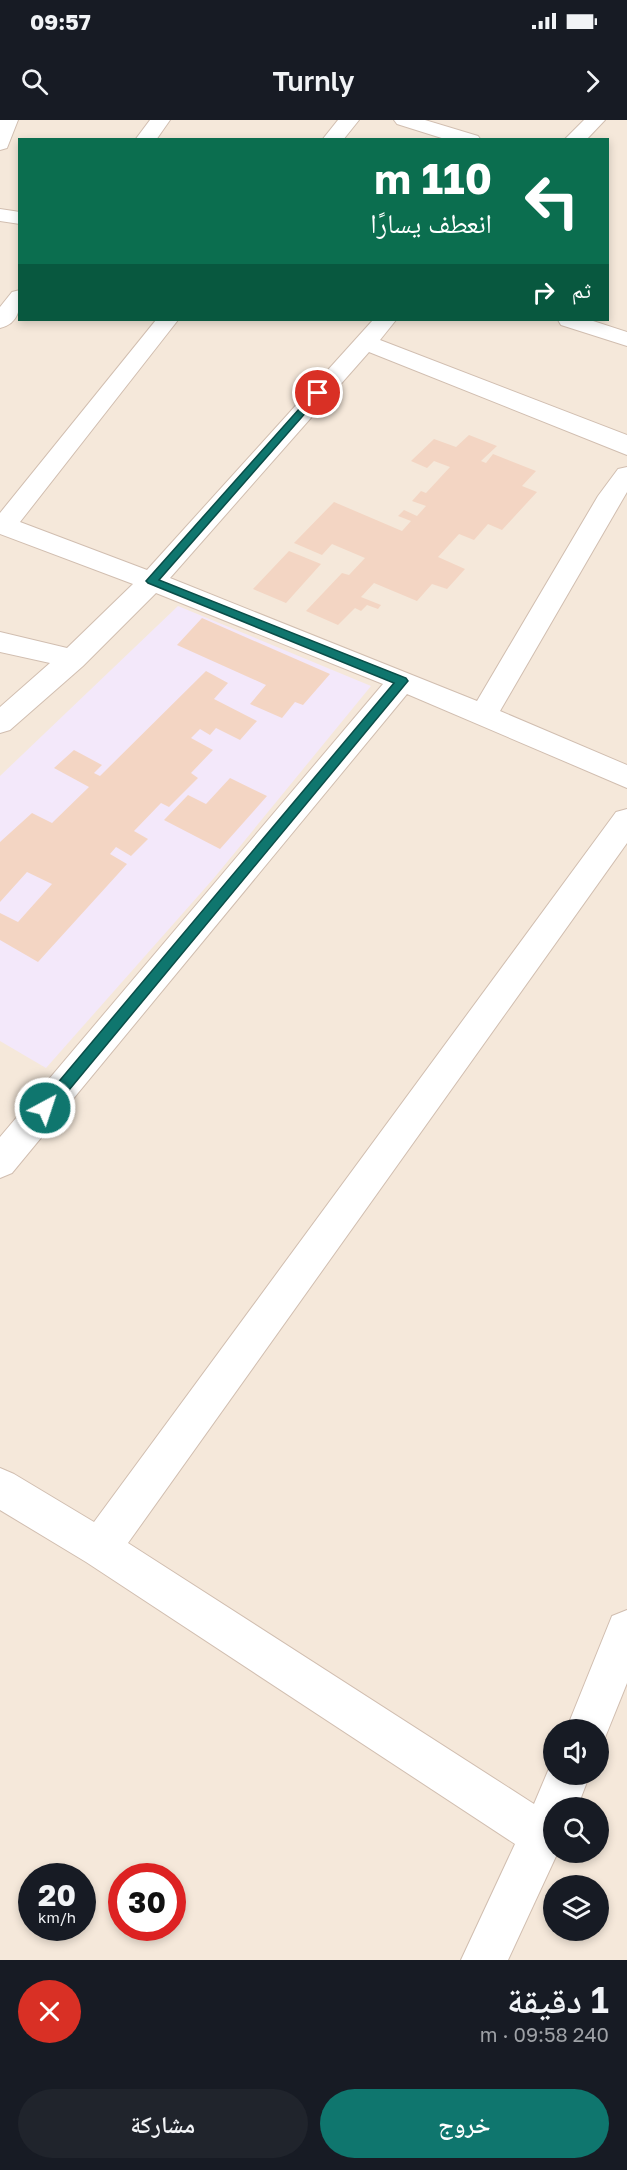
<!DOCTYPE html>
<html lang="ar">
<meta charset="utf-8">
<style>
body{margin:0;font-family:"Golos Text","Noto Naskh Arabic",sans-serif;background:#20242c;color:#f1f3f6;direction:rtl;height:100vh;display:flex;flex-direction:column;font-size:22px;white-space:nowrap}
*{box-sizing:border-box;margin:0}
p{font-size:20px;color:#9ea1a6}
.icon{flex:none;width:33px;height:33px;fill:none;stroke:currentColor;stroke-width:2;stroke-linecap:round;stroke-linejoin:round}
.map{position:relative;height:1840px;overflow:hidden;direction:ltr}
.side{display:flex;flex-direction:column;background:#171b24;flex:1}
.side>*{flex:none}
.banner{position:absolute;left:18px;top:18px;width:591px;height:183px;border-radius:0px;box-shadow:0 3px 9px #0003;direction:rtl;background:#0b6e4f;color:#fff;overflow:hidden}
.buttons{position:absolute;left:543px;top:1599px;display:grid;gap:12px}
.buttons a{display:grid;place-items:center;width:66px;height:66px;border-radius:50%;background:#171b24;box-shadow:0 3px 9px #0003;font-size:30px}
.speed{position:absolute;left:18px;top:1743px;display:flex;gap:12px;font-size:30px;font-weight:700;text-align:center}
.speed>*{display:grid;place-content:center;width:78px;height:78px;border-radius:50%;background:#171b24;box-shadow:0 3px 9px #0003;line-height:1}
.speed small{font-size:15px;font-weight:400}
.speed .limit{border:9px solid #d22;background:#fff;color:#111}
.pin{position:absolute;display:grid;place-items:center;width:51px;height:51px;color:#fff;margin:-26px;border:3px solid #fff;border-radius:50%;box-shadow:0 2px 6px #0007}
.me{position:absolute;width:66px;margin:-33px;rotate:40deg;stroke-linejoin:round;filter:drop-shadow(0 0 4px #0008)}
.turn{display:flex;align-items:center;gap:21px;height:126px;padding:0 18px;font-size:27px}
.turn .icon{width:78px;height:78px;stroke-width:2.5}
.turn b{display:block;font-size:42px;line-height:51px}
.then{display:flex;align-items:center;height:57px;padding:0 18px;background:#0003;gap:12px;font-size:22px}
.round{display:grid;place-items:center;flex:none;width:63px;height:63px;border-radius:32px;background:#20242c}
.headline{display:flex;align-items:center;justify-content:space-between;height:102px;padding:0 18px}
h1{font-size:36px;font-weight:600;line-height:45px}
.cta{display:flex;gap:12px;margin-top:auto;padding:12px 18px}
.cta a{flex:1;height:69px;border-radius:36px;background:#0f766e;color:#fff;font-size:24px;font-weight:600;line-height:69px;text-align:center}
.cta a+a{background:#20242c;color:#f1f3f6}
.status{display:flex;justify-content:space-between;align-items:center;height:42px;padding:0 30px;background:#171b24;direction:ltr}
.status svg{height:16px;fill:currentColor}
header{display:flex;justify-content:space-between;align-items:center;height:78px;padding:0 18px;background:#171b24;font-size:27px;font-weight:600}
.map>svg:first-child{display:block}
.residential{fill:#f5e8da;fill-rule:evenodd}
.education{fill:#f3e8fa}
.building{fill:#f3d5c3}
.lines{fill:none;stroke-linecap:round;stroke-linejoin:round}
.minor-casing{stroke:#d1beb0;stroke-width:2}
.minor{fill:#fff;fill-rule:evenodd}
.route{fill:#0f766e;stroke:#0a4d48;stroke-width:1.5}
</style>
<div class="status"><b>09:57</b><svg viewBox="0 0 49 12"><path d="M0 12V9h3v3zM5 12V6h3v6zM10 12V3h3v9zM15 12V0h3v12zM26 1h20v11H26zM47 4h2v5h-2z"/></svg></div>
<header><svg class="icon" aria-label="forward" viewBox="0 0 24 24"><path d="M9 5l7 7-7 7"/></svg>Turnly<svg class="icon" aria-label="search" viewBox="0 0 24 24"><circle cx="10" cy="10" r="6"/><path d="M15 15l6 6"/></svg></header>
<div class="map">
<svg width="627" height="1840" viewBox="0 0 627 1840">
<rect width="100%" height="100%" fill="#fdf6ec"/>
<!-- residential -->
<path class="residential" d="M0,0H627V1840H0ZM20,20H608V200H20ZM554,1610H598V1654H554ZM554,1688H598V1732H554ZM32,1756H82V1808H32ZM122,1756H172V1808H122ZM554,1766H598V1810H554Z"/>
<!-- education -->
<path class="education" d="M178,486L371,566L214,758L46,948L0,921V656Z"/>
<!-- building -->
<path class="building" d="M469,315L497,326L481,341L486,343L493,334L536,351L522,366L537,372L502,410L488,404L474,420L459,414L438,437L465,449L447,469L432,464L417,481L374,463L361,477L381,485L378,489L367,485L361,491L355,488L338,505L306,491L342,453L349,455L365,438L332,424L322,435L294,423L334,382L402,411L411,401L398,396L404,390L417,396L426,386L412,381L421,371L426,373L450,347L434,341L427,348L411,341L434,319L456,327Z
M289,431L321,444L286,483L253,469Z
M202,498L330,554L303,585L295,582L282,598L250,584L266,565L177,525Z
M206,551L228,563L214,579L257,601L240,620L216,608L210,615L200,609L191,618L213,630L191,653L198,658L169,687L161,683L134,711L148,719L131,736L116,727L110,734L127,744L38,842L0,820V793L18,802L52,764L27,752L0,782V722L32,693L52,703L89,667L54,648L74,630L102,645L94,653L100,656Z
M230,658L267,676L220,729L164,700L188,675L206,684Z"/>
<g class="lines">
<defs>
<path id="minor" d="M0,0H18L7,28L0,30Z
M150,0H170L156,20H135Z
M338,0H359L343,20H322Z
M394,0H425L478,16L481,20H448L397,4Z
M584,0H605L586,20H564Z
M0,89L20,92V104L0,101Z
M20,170C20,188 20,203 0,208V187L12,172Z
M156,200H178L20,402L147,450L373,200H396L380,220L627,315V335L369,232L170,458L477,581L598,376L618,349L627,347V372L500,591L627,645V668L407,574L12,1053L0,1058V1017L383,564L156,473L83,546L10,610L0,613V587L50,543L0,532V512L67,528L133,464L0,414V393Z
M558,200H590L627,212V226L561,205Z
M627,689V723L128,1423L534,1684L553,1639L554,1654H590L577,1688H554V1732H558L508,1840H461L515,1724L86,1442L0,1390V1348L14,1354L94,1402L616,692Z
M627,1490V1563L602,1625L598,1627V1610H566L612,1496Z"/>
</defs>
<!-- minor casing -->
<use href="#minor" class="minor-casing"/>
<!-- minor -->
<use href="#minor" class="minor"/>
</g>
<!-- route -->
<path class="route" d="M315,271L323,273L159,460L406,558L408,561L50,993H40L38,988L40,984L394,563L148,463L146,461Z"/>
</svg>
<div class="buttons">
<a><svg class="icon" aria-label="sound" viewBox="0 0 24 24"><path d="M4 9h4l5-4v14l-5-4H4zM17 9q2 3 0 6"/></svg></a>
<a><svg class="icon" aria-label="search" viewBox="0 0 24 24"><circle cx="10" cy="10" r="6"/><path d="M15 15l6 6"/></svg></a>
<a><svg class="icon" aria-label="layers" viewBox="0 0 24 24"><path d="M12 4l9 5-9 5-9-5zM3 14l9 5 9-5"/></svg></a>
</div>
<div class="speed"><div>20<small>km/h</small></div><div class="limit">30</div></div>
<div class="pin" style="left:318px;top:273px;background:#d93025"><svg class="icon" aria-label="arrive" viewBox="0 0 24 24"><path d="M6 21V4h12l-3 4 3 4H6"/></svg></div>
<svg class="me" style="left:45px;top:988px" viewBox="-20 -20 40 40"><circle r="17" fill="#0f766e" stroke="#fff" stroke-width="3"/><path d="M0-11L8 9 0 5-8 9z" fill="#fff"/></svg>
<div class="banner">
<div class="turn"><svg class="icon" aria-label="left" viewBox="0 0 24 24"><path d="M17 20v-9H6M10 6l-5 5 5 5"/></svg><div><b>110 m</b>انعطف يسارًا</div></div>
<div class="then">ثم<svg class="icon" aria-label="right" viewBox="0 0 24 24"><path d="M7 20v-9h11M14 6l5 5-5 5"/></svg></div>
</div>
</div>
<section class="side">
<div class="headline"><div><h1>1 دقيقة</h1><p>240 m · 09:58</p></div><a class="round" style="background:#d93025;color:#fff"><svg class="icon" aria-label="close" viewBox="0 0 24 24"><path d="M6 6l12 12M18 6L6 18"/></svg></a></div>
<div class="cta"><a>خروج</a><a>مشاركة</a></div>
</section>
